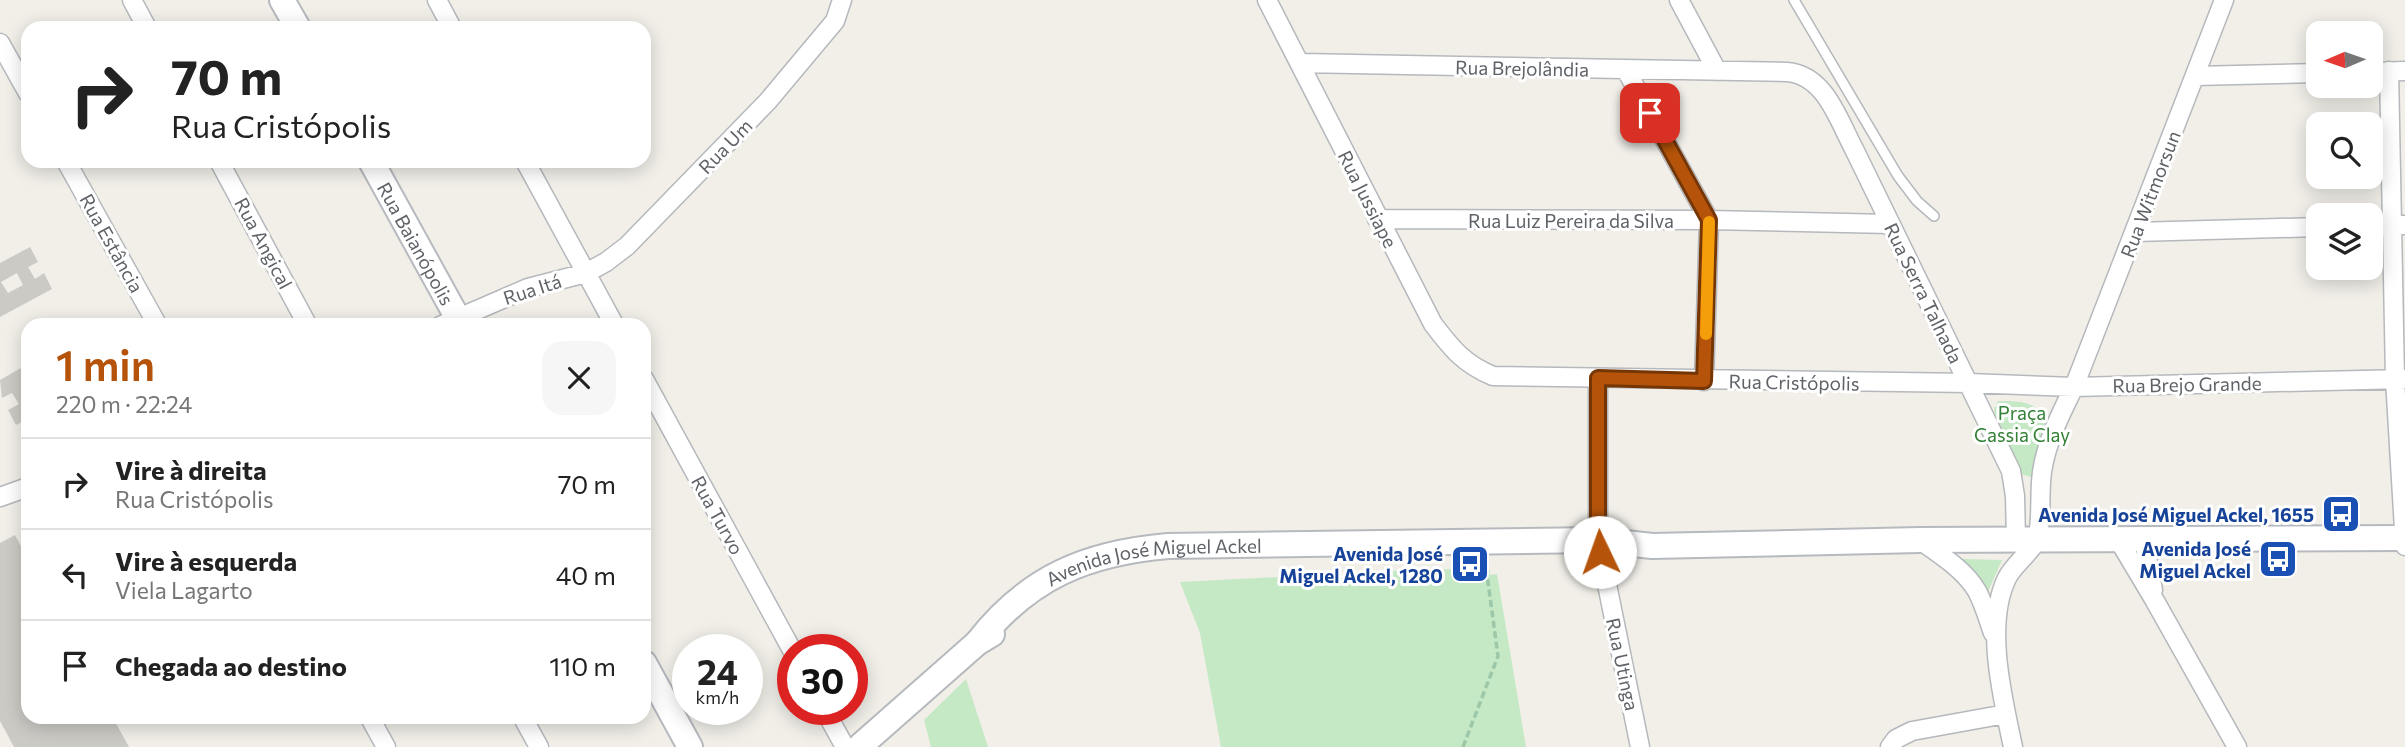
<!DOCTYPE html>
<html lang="pt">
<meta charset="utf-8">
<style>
body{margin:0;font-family:Commissioner,sans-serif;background:#f6f6f6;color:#222;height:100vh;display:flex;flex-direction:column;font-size:26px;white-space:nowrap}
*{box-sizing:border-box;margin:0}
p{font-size:23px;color:#767676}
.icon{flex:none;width:38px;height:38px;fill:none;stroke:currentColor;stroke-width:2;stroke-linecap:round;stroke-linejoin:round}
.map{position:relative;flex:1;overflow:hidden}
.panel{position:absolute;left:21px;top:318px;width:630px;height:406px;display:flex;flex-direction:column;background:#fff;border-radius:21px;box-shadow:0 4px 18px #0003}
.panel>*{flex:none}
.guide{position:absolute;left:21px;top:21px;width:630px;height:147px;border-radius:21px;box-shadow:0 4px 18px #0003;background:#fff;color:#222;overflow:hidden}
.needle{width:46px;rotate:268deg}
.controls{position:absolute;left:2306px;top:21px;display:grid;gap:14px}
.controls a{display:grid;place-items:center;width:77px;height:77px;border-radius:14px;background:#fff;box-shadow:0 4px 18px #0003;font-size:35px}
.speed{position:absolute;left:672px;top:634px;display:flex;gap:14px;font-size:35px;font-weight:700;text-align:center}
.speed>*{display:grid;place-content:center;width:91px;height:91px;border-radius:50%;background:#fff;box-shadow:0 4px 18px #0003;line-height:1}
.speed small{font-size:18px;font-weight:400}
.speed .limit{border:10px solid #d22;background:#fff;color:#111}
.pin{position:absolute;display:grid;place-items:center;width:60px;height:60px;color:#fff;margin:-30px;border-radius:14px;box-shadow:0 4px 10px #0006}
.me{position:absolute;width:77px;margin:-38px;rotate:357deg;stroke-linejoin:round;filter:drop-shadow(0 0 5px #0008)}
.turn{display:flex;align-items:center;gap:24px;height:147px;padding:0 35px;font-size:32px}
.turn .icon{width:91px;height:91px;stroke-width:2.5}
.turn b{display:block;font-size:49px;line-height:60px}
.round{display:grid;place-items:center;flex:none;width:74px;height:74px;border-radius:21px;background:#f6f6f6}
.head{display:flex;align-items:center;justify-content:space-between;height:119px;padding:0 35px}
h1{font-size:42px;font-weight:600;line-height:52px;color:#b45309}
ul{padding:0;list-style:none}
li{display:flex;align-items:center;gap:21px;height:91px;padding:0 35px;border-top:2px solid #e0e0e0}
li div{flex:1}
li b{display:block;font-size:26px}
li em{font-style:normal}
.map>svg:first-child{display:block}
.green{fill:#c5e8c5}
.building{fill:#cccac5;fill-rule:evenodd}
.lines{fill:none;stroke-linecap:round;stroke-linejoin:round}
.lane-casing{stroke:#b5b8bc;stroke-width:12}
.street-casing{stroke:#b5b8bc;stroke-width:21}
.secondary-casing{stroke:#b6babf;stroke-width:28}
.path{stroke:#9cc7a9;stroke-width:3.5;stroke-dasharray:7 3.5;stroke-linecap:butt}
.lane{stroke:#fff;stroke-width:9}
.street{stroke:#fff;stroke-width:18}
.secondary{stroke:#fff;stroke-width:24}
.route-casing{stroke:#753606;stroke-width:18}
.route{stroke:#b45309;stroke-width:12}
.slow{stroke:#f59e0b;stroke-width:12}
.labels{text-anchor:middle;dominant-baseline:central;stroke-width:6;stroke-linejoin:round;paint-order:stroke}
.street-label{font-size:19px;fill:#5f6368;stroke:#fff}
.park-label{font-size:19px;fill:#348238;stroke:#fff}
.transit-label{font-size:19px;font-weight:bold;fill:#164399;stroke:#fff;text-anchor:end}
</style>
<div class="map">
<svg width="2405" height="747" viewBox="0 0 2405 747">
<rect width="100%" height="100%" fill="#f1efe8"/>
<!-- green -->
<path class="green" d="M1998,401C2019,401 2031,401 2047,416L2031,477L2020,474L2012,452L1995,417L1994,409Z
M1963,559L2002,560L1987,594L1961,563Z
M1426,569L1490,570V575L1497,574L1526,747H1221L1200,633L1180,582L1297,576L1298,579L1370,577L1371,572Z
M966,679L988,747H931L924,720Z"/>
<!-- building -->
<path class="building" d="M30,247L38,262L28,267L35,279L44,273L52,289L0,317V263ZM17,273L23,285L8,293L1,282Z
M28,364V384L22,387L28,398V419L16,425L8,410L19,404L12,393L2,398L0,380Z
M15,535L28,560V718H113L129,747H14L0,721V543Z"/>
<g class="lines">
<defs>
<path id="lane" d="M1794,0L1898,176L1917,201L1934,216"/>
<path id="street" d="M132,0L147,28
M437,0L452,28
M1267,0L1433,324C1452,349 1464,364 1493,376L1969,383L2074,387L2405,379
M1679,0L1717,71
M0,43L28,93
M1300,63L1787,72C1825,75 1838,119 1854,149L2011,471L2015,496L2016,540
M1626,70L1709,220L1704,381
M2389,71L2395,379L2405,546
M2371,72L2405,71
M2195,76L2319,73
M66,161L158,326
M219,161L308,326
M525,161L615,326
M1377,219L1709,220L1890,224
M2371,226L2405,225
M2135,232L2319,227
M440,326L528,288L586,273L606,262L627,246L768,101L835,21L842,0
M1598,378V540L1640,747
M644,379L793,652
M0,497L28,487
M2118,539L2155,601L2237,747
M1920,540C1940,555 1964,569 1977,591C1984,604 1988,619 1993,633
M2144,540L2153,590
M824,709L845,747
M370,718L386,747
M523,718L539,747
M1890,747L1896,739L1912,731L2006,714
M2013,747C2003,699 1984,625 2007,578C2013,565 2036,548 2038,536C2042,515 2039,493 2042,472C2046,443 2061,413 2074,387L2224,0"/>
<g id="secondary">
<path d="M282,0L298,28"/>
<path id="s1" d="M371,161L462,326"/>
<path id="s2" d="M977,643C1028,577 1087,553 1168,546L1598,540L1652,546L1920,540L2405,538"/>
<path d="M644,663L690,747"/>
<path d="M859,747L977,643L992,634"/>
</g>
</defs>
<!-- lane casing -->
<use href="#lane" class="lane-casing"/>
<!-- street casing -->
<use href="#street" class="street-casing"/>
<!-- secondary casing -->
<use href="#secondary" class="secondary-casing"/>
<!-- path -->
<path class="path" d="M1463,747L1498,656L1485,560"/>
<!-- lane -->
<use href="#lane" class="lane"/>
<!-- street -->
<use href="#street" class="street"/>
<!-- secondary -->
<use href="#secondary" class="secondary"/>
</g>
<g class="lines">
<defs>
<path id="route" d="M1600,552L1598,540V378L1704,381L1709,220L1650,113"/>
</defs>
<!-- route casing -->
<use href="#route" class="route-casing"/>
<!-- route -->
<use href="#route" class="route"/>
<!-- slow -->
<path class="slow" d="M1706,334L1709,222"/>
</g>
<!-- icons -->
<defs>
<symbol id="bus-square" viewBox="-11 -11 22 22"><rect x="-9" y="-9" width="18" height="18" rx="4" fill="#1a4fb4" stroke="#fff"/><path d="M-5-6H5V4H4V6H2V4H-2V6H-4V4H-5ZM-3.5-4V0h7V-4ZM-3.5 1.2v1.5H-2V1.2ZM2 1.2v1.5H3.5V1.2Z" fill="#fff"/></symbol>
</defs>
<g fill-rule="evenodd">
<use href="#bus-square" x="2319" y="492" width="44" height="44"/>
<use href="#bus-square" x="2256" y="537" width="44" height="44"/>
<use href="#bus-square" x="1448" y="542" width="44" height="44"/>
</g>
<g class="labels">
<!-- street labels -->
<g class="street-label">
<text transform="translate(1522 68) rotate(1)">Rua Brejolândia</text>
<text transform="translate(725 146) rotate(-46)">Rua Um</text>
<text transform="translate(2150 194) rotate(-69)">Rua Witmorsun</text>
<text transform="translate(1368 199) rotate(63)">Rua Jussiape</text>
<text x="1571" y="220">Rua Luiz Pereira da Silva</text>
<text transform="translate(112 243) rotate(61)">Rua Estância</text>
<text transform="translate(264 243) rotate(62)">Rua Angical</text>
<text stroke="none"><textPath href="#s1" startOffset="94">Rua Baianópolis</textPath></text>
<text transform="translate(532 289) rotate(-18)">Rua Itá</text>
<text transform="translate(1924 293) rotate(64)">Rua Serra Talhada</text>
<text transform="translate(1794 382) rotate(1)">Rua Cristópolis</text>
<text transform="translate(2187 384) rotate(-1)">Rua Brejo Grande</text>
<text transform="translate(718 515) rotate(61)">Rua Turvo</text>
<text stroke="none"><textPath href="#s2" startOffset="205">Avenida José Miguel Ackel</textPath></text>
<text transform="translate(1623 664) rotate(78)">Rua Utinga</text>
</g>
<!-- park labels -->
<g class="park-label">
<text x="2022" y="412">Praça<tspan x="2022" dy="22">Cassia Clay</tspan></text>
</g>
<!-- transit labels -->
<g class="transit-label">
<text x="2314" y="514">Avenida José Miguel Ackel, 1655</text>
<text x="2251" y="548">Avenida José<tspan x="2251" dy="22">Miguel Ackel</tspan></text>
<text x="1443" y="553">Avenida José<tspan x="1443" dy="22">Miguel Ackel, 1280</tspan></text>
</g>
</g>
</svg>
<div class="controls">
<a><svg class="needle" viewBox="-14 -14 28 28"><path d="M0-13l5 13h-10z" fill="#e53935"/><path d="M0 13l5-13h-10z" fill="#767676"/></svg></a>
<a><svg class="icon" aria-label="search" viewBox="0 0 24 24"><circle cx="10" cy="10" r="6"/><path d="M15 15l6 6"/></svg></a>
<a><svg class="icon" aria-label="layers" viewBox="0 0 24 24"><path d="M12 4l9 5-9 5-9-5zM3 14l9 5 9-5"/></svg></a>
</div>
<div class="speed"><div>24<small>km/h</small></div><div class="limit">30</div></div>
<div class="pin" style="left:1650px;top:113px;background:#d93025"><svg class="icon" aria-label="arrive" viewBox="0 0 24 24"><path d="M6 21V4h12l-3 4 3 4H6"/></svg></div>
<svg class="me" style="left:1600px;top:552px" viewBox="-20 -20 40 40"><circle r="19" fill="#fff"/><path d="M0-13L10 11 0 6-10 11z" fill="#b45309"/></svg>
<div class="guide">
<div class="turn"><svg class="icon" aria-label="right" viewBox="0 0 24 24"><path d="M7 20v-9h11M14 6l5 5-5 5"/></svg><div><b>70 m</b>Rua Cristópolis</div></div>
</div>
<section class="panel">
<div class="head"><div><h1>1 min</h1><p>220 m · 22:24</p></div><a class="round"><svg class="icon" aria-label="close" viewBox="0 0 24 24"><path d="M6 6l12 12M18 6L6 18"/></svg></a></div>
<ul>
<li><svg class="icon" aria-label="right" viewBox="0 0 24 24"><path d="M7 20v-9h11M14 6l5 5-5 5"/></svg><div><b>Vire à direita</b><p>Rua Cristópolis</p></div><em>70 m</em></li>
<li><svg class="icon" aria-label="left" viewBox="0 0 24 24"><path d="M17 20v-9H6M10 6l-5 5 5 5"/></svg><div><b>Vire à esquerda</b><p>Viela Lagarto</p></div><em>40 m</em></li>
<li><svg class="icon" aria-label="arrive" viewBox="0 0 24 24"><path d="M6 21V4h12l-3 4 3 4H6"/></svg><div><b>Chegada ao destino</b></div><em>110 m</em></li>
</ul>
</section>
</div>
